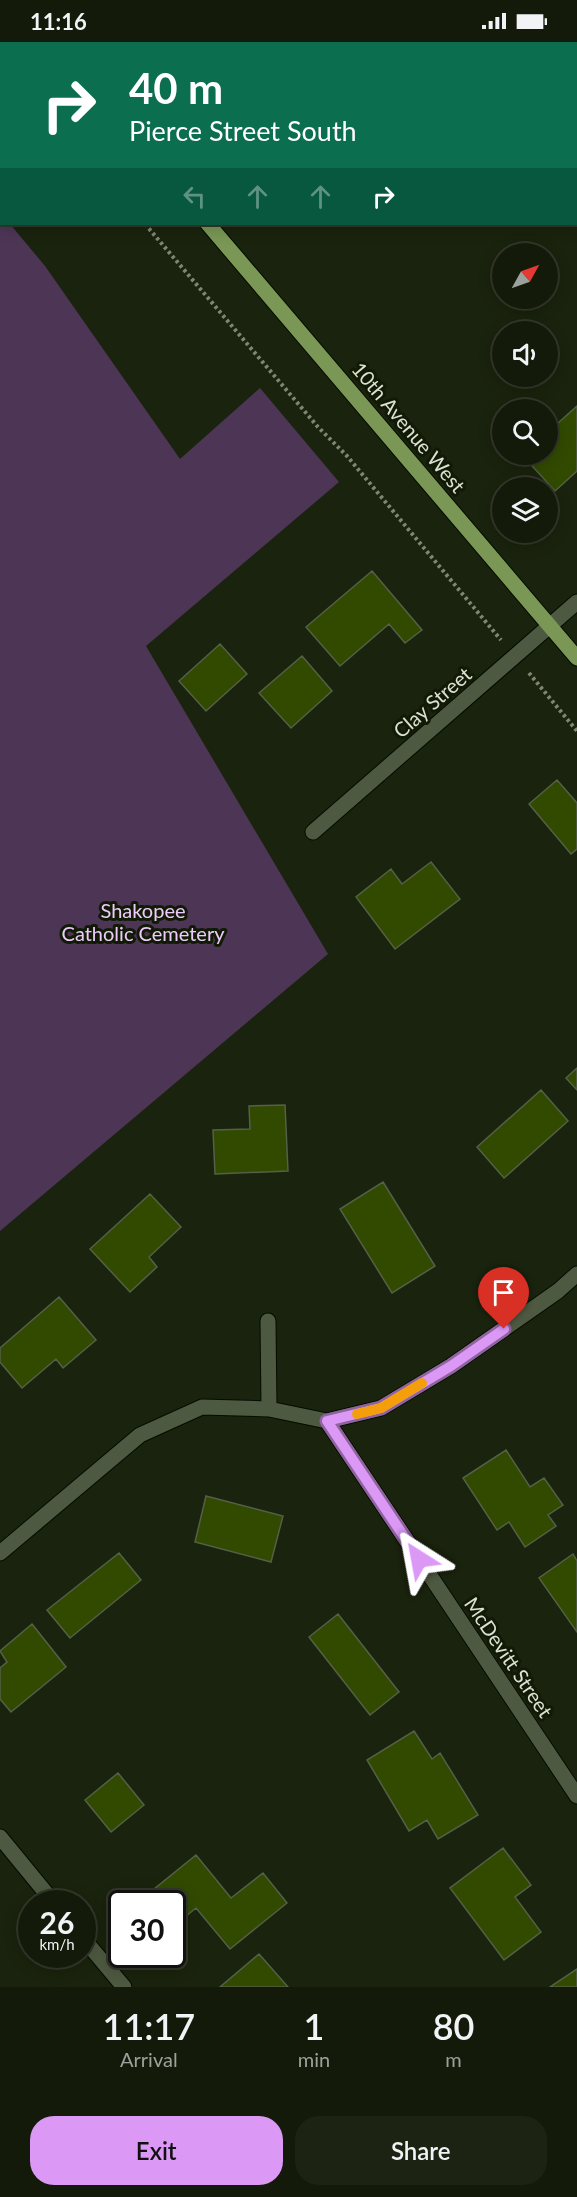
<!DOCTYPE html>
<style>
body{margin:0;font-family:Lato,sans-serif;background:#1d2313;color:#f1f3f6;height:100vh;display:flex;flex-direction:column;font-size:22px;white-space:nowrap}
*{box-sizing:border-box;margin:0}
p{font-size:20px;color:#9da19c}
.icon{flex:none;width:33px;height:33px;fill:none;stroke:currentColor;stroke-width:2;stroke-linecap:round;stroke-linejoin:round}
.map{position:relative;height:1945px;overflow:hidden}
.side{display:flex;flex-direction:column;background:#141a0a;flex:1}
.side>*{flex:none}
.top-card{position:absolute;left:0px;top:0px;width:578px;height:183px;box-shadow:0 3px 15px #0003,0 0 0 2px #33382b;background:#0b6e4f;color:#fff;overflow:hidden}
.needle{width:39px;rotate:50deg}
.fabs{position:absolute;left:492px;top:201px;display:grid;gap:12px}
.fabs a{display:grid;place-items:center;width:66px;height:66px;border-radius:50%;background:#141a0a;box-shadow:0 3px 15px #0003,0 0 0 2px #33382b;font-size:30px}
.speed{position:absolute;left:18px;top:1848px;display:flex;gap:12px;font-size:30px;font-weight:700;text-align:center}
.speed>*{display:grid;place-content:center;width:78px;height:78px;border-radius:50%;background:#141a0a;box-shadow:0 3px 15px #0003,0 0 0 2px #33382b;line-height:1}
.speed small{font-size:15px;font-weight:400}
.speed .limit{border:3px solid #111;border-radius:9px;background:#fff;color:#111}
.pin{position:absolute;display:grid;place-items:center;width:51px;height:51px;color:#fff;margin:-62px -26px;border-radius:50% 50% 50% 0;rotate:-45deg;box-shadow:0 0 6px #0007}
.pin .icon{rotate:45deg}
.me{position:absolute;width:66px;margin:-33px;rotate:326deg;stroke-linejoin:round;filter:drop-shadow(0 0 4px #0008)}
.turn{display:flex;align-items:center;gap:21px;height:126px;padding:0 30px;font-size:27px}
.turn .icon{width:78px;height:78px;stroke-width:2.5}
.turn b{display:block;font-size:42px;line-height:51px}
.lanes{display:flex;align-items:center;height:57px;padding:0 30px;background:#0003;justify-content:center;gap:30px;direction:ltr}
.lanes .off{opacity:.35}
.eta{display:flex;justify-content:space-evenly;align-items:center;height:102px;text-align:center}
.eta b{font-size:36px;font-weight:600;line-height:42px}
.primary-button{display:flex;gap:12px;margin-top:auto;padding:12px 30px}
.primary-button a{flex:1;height:69px;border-radius:24px;background:#db99f5;color:#111;font-size:24px;font-weight:600;line-height:69px;text-align:center}
.primary-button a+a{background:#1d2313;color:#f1f3f6}
.status{display:flex;justify-content:space-between;align-items:center;height:42px;padding:0 30px;background:#141a0a;direction:ltr}
.status svg{height:16px;fill:currentColor}
.map>svg:first-child{display:block}
.green{fill:#4d3556}
.building{fill:#314a00;stroke:#546047;stroke-width:1.5}
.lines{fill:none;stroke-linecap:round;stroke-linejoin:round}
.minor-casing{stroke:#050c00;stroke-width:17}
.major-casing{stroke:#050c00;stroke-width:17}
.path{stroke:#7f8675;stroke-width:4;stroke-dasharray:3 3;stroke-linecap:butt}
.minor{stroke:#4e5941;stroke-width:15}
.major{stroke:#7a9755;stroke-width:15}
.route-casing{stroke:#8e639f;stroke-width:15}
.route{stroke:#db99f5;stroke-width:10}
.slow{stroke:#f59e0b;stroke-width:10}
.labels{text-anchor:middle;dominant-baseline:central;stroke-width:6;stroke-linejoin:round;paint-order:stroke}
.street-label{font-size:20px;fill:#dce2d4;stroke:#111a05}
.park-label{font-size:20px;fill:#eecbfc;stroke:#111a05}
</style>
<div class="status"><b>11:16</b><svg viewBox="0 0 49 12"><path d="M0 12V9h3v3zM5 12V6h3v6zM10 12V3h3v9zM15 12V0h3v12zM26 1h20v11H26zM47 4h2v5h-2z"/></svg></div>
<div class="map">
<svg width="577" height="1945" viewBox="0 0 577 1945">
<rect width="100%" height="100%" fill="#1a230d"/>
<!-- green -->
<path class="green" d="M0,169L2,182H10L45,224L180,417L260,346L339,440L146,604L328,912L0,1189Z"/>
<!-- building -->
<path class="building" d="M577,364V429L555,449L522,413L548,412V390Z
M372,529L422,588L405,601L389,582L340,624L306,585Z
M220,602L247,632L206,669L179,639Z
M302,614L332,649L291,686L259,651Z
M557,738L577,761V807L571,812L529,762Z
M431,820L460,857L395,907L356,855L391,827L402,842Z
M577,1026V1048L566,1036Z
M541,1048L568,1079L504,1136L477,1105Z
M285,1063L288,1129L215,1132L213,1088L250,1087L249,1064Z
M383,1140L435,1224L392,1251L340,1167Z
M150,1152L181,1185L149,1215L157,1225L130,1250L90,1207Z
M59,1255L96,1298L63,1326L56,1317L22,1346L0,1320V1306Z
M506,1408L530,1445L544,1436L563,1463L548,1473L556,1484L525,1505L509,1480L497,1488L463,1436Z
M206,1454L283,1474L271,1520L195,1500Z
M119,1511L141,1538L70,1596L47,1568Z
M573,1512L577,1519V1590L539,1536Z
M338,1572L399,1650L370,1673L309,1595Z
M32,1582L66,1625L11,1670L0,1657V1626L7,1620L0,1609Z
M414,1689L432,1717L440,1711L478,1773L438,1797L427,1778L409,1789L367,1718Z
M118,1731L144,1763L111,1790L85,1758Z
M503,1806L531,1843L515,1855L541,1890L504,1918L450,1846Z
M196,1813L231,1856L263,1831L287,1861L230,1907L196,1866L174,1884L172,1862H155L148,1852Z
M259,1912L288,1945H220Z
M577,1927V1945H550Z"/>
<g class="lines">
<defs>
<path id="minor" d="M313,790L577,560
M268,1279L269,1367
M327,1379L577,1754
M0,1511L140,1393L202,1365L269,1367L327,1379L381,1366L451,1324L558,1249L577,1232
M0,1795L55,1862
M82,1895L124,1945"/>
<path id="major" d="M53,0L54,2
M208,182L577,616"/>
</defs>
<!-- minor casing -->
<use href="#minor" class="minor-casing"/>
<!-- major casing -->
<use href="#major" class="major-casing"/>
<!-- path -->
<path class="path" d="M0,12L2,13
M145,182L318,385L347,414L501,598
M529,631L577,689"/>
<!-- minor -->
<use href="#minor" class="minor"/>
<!-- major -->
<use href="#major" class="major"/>
</g>
<g class="lines">
<defs>
<path id="route" d="M419,1517L327,1379L381,1366L451,1324L504,1287"/>
</defs>
<!-- route casing -->
<use href="#route" class="route-casing"/>
<!-- route -->
<use href="#route" class="route"/>
<!-- slow -->
<path class="slow" d="M357,1372L381,1366L422,1341"/>
</g>
<g class="labels">
<!-- street labels -->
<g class="street-label">
<text transform="translate(409 385) rotate(50)">10th Avenue West</text>
<text transform="translate(432 660) rotate(-41)">Clay Street</text>
<text transform="translate(509 1615) rotate(56)">McDevitt Street</text>
</g>
<!-- park labels -->
<g class="park-label">
<text x="143" y="868">Shakopee<tspan x="143" dy="23">Catholic Cemetery</tspan></text>
</g>
</g>
</svg>
<div class="fabs">
<a><svg class="needle" viewBox="-14 -14 28 28"><path d="M0-13l5 13h-10z" fill="#e53935"/><path d="M0 13l5-13h-10z" fill="#9da19c"/></svg></a>
<a><svg class="icon" aria-label="sound" viewBox="0 0 24 24"><path d="M4 9h4l5-4v14l-5-4H4zM17 9q2 3 0 6"/></svg></a>
<a><svg class="icon" aria-label="search" viewBox="0 0 24 24"><circle cx="10" cy="10" r="6"/><path d="M15 15l6 6"/></svg></a>
<a><svg class="icon" aria-label="layers" viewBox="0 0 24 24"><path d="M12 4l9 5-9 5-9-5zM3 14l9 5 9-5"/></svg></a>
</div>
<div class="speed"><div>26<small>km/h</small></div><div class="limit">30</div></div>
<div class="pin" style="left:504px;top:1287px;background:#d93025"><svg class="icon" aria-label="arrive" viewBox="0 0 24 24"><path d="M6 21V4h12l-3 4 3 4H6"/></svg></div>
<svg class="me" style="left:419px;top:1517px" viewBox="-20 -20 40 40"><path d="M0-17L14 15 0 8-14 15z" fill="#db99f5" stroke="#fff" stroke-width="4"/></svg>
<div class="top-card">
<div class="turn"><svg class="icon" aria-label="right" viewBox="0 0 24 24"><path d="M7 20v-9h11M14 6l5 5-5 5"/></svg><div><b>40 m</b>Pierce Street South</div></div>
<div class="lanes"><svg class="icon off" aria-label="left" viewBox="0 0 24 24"><path d="M17 20v-9H6M10 6l-5 5 5 5"/></svg><svg class="icon off" aria-label="ahead" viewBox="0 0 24 24"><path d="M12 20V5M6 11l6-6 6 6"/></svg><svg class="icon off" aria-label="ahead" viewBox="0 0 24 24"><path d="M12 20V5M6 11l6-6 6 6"/></svg><svg class="icon" aria-label="right" viewBox="0 0 24 24"><path d="M7 20v-9h11M14 6l5 5-5 5"/></svg></div>
</div>
</div>
<section class="side">
<div class="eta">
<div><b>11:17</b><p>Arrival</p></div>
<div><b>1</b><p>min</p></div>
<div><b>80</b><p>m</p></div>
</div>
<div class="primary-button"><a>Exit</a><a>Share</a></div>
</section>
